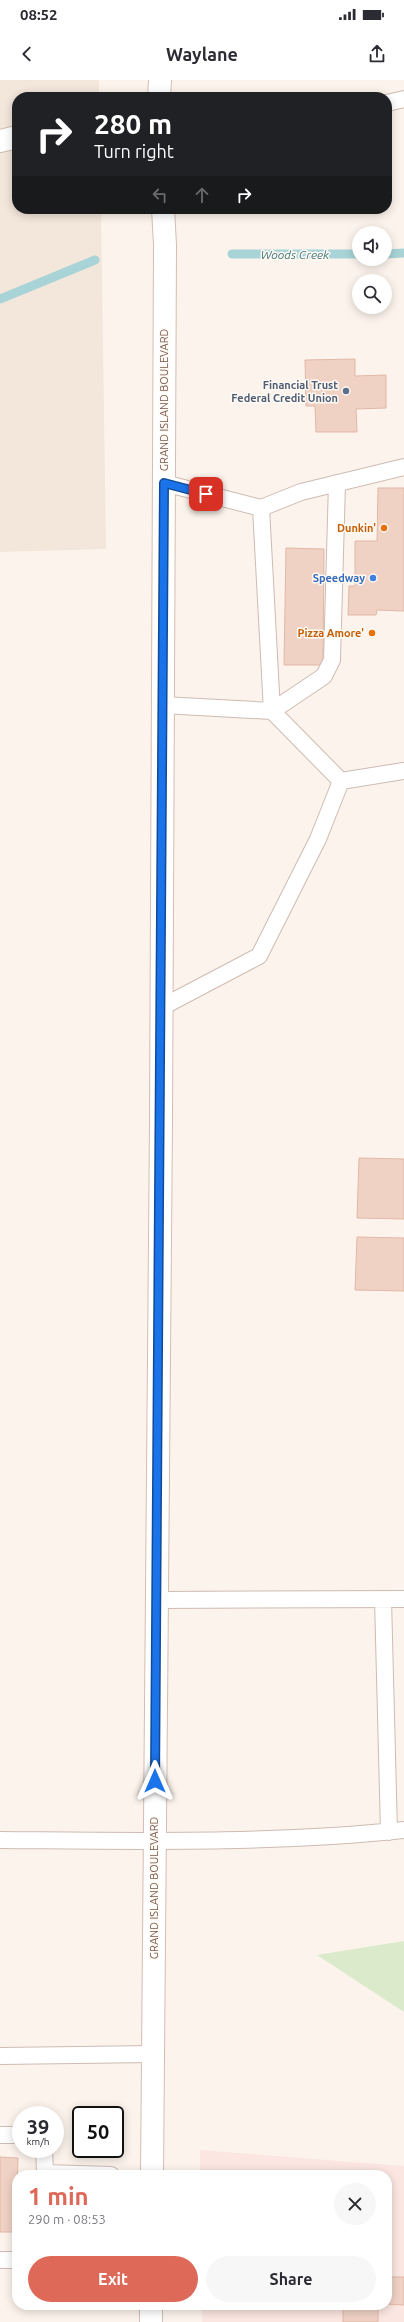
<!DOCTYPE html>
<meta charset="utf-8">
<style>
body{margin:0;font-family:Ubuntu,sans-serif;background:#f7f7f7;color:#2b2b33;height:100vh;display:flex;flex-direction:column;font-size:15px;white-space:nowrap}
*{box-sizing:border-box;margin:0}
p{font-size:13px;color:#7c7c81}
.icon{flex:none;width:22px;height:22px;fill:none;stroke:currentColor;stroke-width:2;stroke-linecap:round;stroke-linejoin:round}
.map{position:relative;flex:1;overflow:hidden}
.sheet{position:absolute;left:12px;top:2090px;width:380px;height:140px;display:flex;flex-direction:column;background:#fff;border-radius:16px;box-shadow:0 2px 10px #0003}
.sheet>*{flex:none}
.banner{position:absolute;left:12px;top:12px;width:380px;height:122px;border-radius:16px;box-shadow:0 2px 10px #0003;background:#202124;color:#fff;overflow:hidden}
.tools{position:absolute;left:352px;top:146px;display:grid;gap:8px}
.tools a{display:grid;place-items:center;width:40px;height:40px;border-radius:50%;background:#fff;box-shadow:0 2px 10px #0003;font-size:20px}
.speed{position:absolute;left:12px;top:2026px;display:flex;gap:8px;font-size:20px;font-weight:700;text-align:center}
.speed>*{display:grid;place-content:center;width:52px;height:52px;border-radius:50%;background:#fff;box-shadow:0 2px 10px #0003;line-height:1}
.speed small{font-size:10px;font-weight:400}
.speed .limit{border:2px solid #111;border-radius:6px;background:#fff;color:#111}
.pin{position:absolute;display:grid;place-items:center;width:34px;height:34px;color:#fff;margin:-17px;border-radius:8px;box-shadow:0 2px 6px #0006}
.me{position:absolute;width:44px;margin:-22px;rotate:0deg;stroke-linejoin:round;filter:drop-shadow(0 0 3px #0008)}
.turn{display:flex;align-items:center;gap:14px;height:84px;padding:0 16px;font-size:18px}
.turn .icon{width:52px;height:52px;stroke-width:2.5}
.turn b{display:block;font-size:28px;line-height:34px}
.lanes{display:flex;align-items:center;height:38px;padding:0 16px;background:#0003;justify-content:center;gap:20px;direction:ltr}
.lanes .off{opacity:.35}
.round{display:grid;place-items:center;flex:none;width:42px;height:42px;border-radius:21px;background:#f7f7f7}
.overview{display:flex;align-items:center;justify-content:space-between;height:68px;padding:0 16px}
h1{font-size:24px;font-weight:600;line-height:30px;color:#de6959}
.cta{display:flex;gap:8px;margin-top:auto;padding:8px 16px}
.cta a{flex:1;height:46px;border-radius:24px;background:#de6959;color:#fff;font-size:16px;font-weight:600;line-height:46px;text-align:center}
.cta a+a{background:#f7f7f7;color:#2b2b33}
.status{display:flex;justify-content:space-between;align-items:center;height:28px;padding:0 20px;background:#fff;direction:ltr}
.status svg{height:11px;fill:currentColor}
header{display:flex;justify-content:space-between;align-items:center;height:52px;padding:0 16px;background:#fff;font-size:18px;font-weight:600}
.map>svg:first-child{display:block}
.residential{fill:#f3e6db}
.commercial{fill:#fbe6e1}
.green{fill:#daeaca}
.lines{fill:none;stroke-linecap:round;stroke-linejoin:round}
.stream{stroke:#a8d4d7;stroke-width:9}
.building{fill:#f0d2c5;stroke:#e2b7a6}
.service-casing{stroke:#cebbb1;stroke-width:18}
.minor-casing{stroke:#cebbb1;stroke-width:24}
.secondary-casing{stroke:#d4bdb2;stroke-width:24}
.service{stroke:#fff;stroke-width:16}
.minor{stroke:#fff;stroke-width:22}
.secondary{stroke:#fff;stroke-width:22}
.route-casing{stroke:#114b97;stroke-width:10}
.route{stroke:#1a73e8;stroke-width:7}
.service-dot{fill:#5c6f8a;stroke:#fef9f3;stroke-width:1.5}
.food-dot{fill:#e8710a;stroke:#fef9f3;stroke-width:1.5}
.shop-dot{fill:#3f7fe0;stroke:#fef9f3;stroke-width:1.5}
.labels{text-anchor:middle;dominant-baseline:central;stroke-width:3;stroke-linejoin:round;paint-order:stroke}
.service-label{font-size:11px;font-weight:bold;fill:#4e5e75;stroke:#fef9f3;text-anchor:end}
.street-label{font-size:11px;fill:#77594f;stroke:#fef9f3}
.food-label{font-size:11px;font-weight:bold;fill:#c56008;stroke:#fef9f3;text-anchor:end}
.shop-label{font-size:11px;font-weight:bold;fill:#366cbe;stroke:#fef9f3;text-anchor:end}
.water-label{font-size:12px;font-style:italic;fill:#43777b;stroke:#fef9f3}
</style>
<div class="status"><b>08:52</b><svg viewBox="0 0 49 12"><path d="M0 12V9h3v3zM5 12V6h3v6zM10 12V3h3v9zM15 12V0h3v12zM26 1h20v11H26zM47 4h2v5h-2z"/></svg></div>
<header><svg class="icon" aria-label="back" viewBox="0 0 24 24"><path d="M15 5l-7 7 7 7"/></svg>Waylane<svg class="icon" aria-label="share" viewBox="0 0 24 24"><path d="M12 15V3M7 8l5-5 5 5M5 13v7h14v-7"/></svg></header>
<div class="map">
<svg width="404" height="2242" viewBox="0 0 404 2242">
<rect width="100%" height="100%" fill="#fcf4ec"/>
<!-- residential -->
<path class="residential" d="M0,0H99V17H17V129H101L106,469L0,472Z"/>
<!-- commercial -->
<path class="commercial" d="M200,2070L404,2086V2242H202V2225H387V2095H200Z"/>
<!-- green -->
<path class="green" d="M404,1861V1932L317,1875Z"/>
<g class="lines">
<!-- stream -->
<path class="stream" d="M232,174H359
M385,174L404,173
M0,219L95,180"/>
</g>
<!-- building -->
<path class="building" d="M355,279V296L386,295V328L356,329L357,352H316L315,326H306L305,280Z
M378,408H404V531L377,530L376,535H348L349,506H355V461H377Z
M286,468L324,469L323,585H284Z
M359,1078L404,1079V1139L357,1138Z
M357,1157L404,1158V1211L355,1210Z
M0,2077L18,2078L16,2152H0Z
M387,2197H404V2225L387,2224Z
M343,2225H378V2242H343Z"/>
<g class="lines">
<defs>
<path id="service" d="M387,23L404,19
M164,403L261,428L301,412L404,387
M261,428L272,631
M163,625L272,631L341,701
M272,631L324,596L332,580L337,403
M162,927L259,876L318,759L341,701L404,691
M383,1519L389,1752
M157,1520L404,1519
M0,1760C134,1761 271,1764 404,1750
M0,1976L153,1974
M0,2055H21
M44,2069L45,2093L111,2095
M0,2180H17"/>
<path id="minor" d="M0,61L17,57"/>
<path id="secondary" d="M159,17L160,0
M152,2095L161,1043L165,165L163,129
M151,2242V2225"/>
</defs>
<!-- service casing -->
<use href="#service" class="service-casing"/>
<!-- minor casing -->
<use href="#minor" class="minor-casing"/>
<!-- secondary casing -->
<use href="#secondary" class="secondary-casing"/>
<!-- service -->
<use href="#service" class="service"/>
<!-- minor -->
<use href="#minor" class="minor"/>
<!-- secondary -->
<use href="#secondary" class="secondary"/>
</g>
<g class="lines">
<defs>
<path id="route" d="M155,1701L164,403L206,414"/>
</defs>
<!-- route casing -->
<use href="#route" class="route-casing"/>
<!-- route -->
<use href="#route" class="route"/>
</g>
<!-- markers -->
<circle class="service-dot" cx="346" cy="311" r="4"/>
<g class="food-dot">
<circle cx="384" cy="448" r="4"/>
<circle cx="372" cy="553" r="4"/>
</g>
<circle class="shop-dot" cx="373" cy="498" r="4"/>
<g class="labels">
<!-- service labels -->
<g class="service-label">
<text x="338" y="305">Financial Trust<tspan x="338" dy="13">Federal Credit Union</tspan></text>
</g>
<!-- street labels -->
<g class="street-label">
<text transform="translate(164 320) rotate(-90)">GRAND ISLAND BOULEVARD</text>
<text transform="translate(154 1808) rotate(-90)">GRAND ISLAND BOULEVARD</text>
</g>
<!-- food labels -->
<g class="food-label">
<text x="376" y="448">Dunkin'</text>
<text x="364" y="553">Pizza Amore'</text>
</g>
<!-- shop labels -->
<g class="shop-label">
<text x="365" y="498">Speedway</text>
</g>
<!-- water labels -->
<g class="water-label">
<text x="295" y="174">Woods Creek</text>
</g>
</g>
</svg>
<div class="tools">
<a><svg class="icon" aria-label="sound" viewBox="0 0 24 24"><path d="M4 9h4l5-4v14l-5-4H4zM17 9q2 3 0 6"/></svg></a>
<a><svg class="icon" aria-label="search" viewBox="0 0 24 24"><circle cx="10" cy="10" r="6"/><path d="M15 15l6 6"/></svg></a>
</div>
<div class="speed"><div>39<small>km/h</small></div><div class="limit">50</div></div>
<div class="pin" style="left:206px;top:414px;background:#d93025"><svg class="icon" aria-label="arrive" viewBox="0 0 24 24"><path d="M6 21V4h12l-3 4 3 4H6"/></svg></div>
<svg class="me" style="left:155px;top:1701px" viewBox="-20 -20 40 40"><path d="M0-17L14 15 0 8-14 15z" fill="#1a73e8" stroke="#fff" stroke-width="4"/></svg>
<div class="banner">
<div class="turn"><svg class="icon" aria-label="right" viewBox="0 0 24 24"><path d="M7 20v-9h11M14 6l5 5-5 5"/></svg><div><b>280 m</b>Turn right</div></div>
<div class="lanes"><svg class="icon off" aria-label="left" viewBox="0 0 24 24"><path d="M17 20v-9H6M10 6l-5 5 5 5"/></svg><svg class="icon off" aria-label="ahead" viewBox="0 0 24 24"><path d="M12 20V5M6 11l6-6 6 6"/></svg><svg class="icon" aria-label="right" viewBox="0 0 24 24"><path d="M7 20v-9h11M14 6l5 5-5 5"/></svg></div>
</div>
<section class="sheet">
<div class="overview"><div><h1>1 min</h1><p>290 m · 08:53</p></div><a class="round"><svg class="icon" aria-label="close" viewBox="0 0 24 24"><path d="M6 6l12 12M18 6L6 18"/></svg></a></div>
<div class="cta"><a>Exit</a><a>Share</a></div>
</section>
</div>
